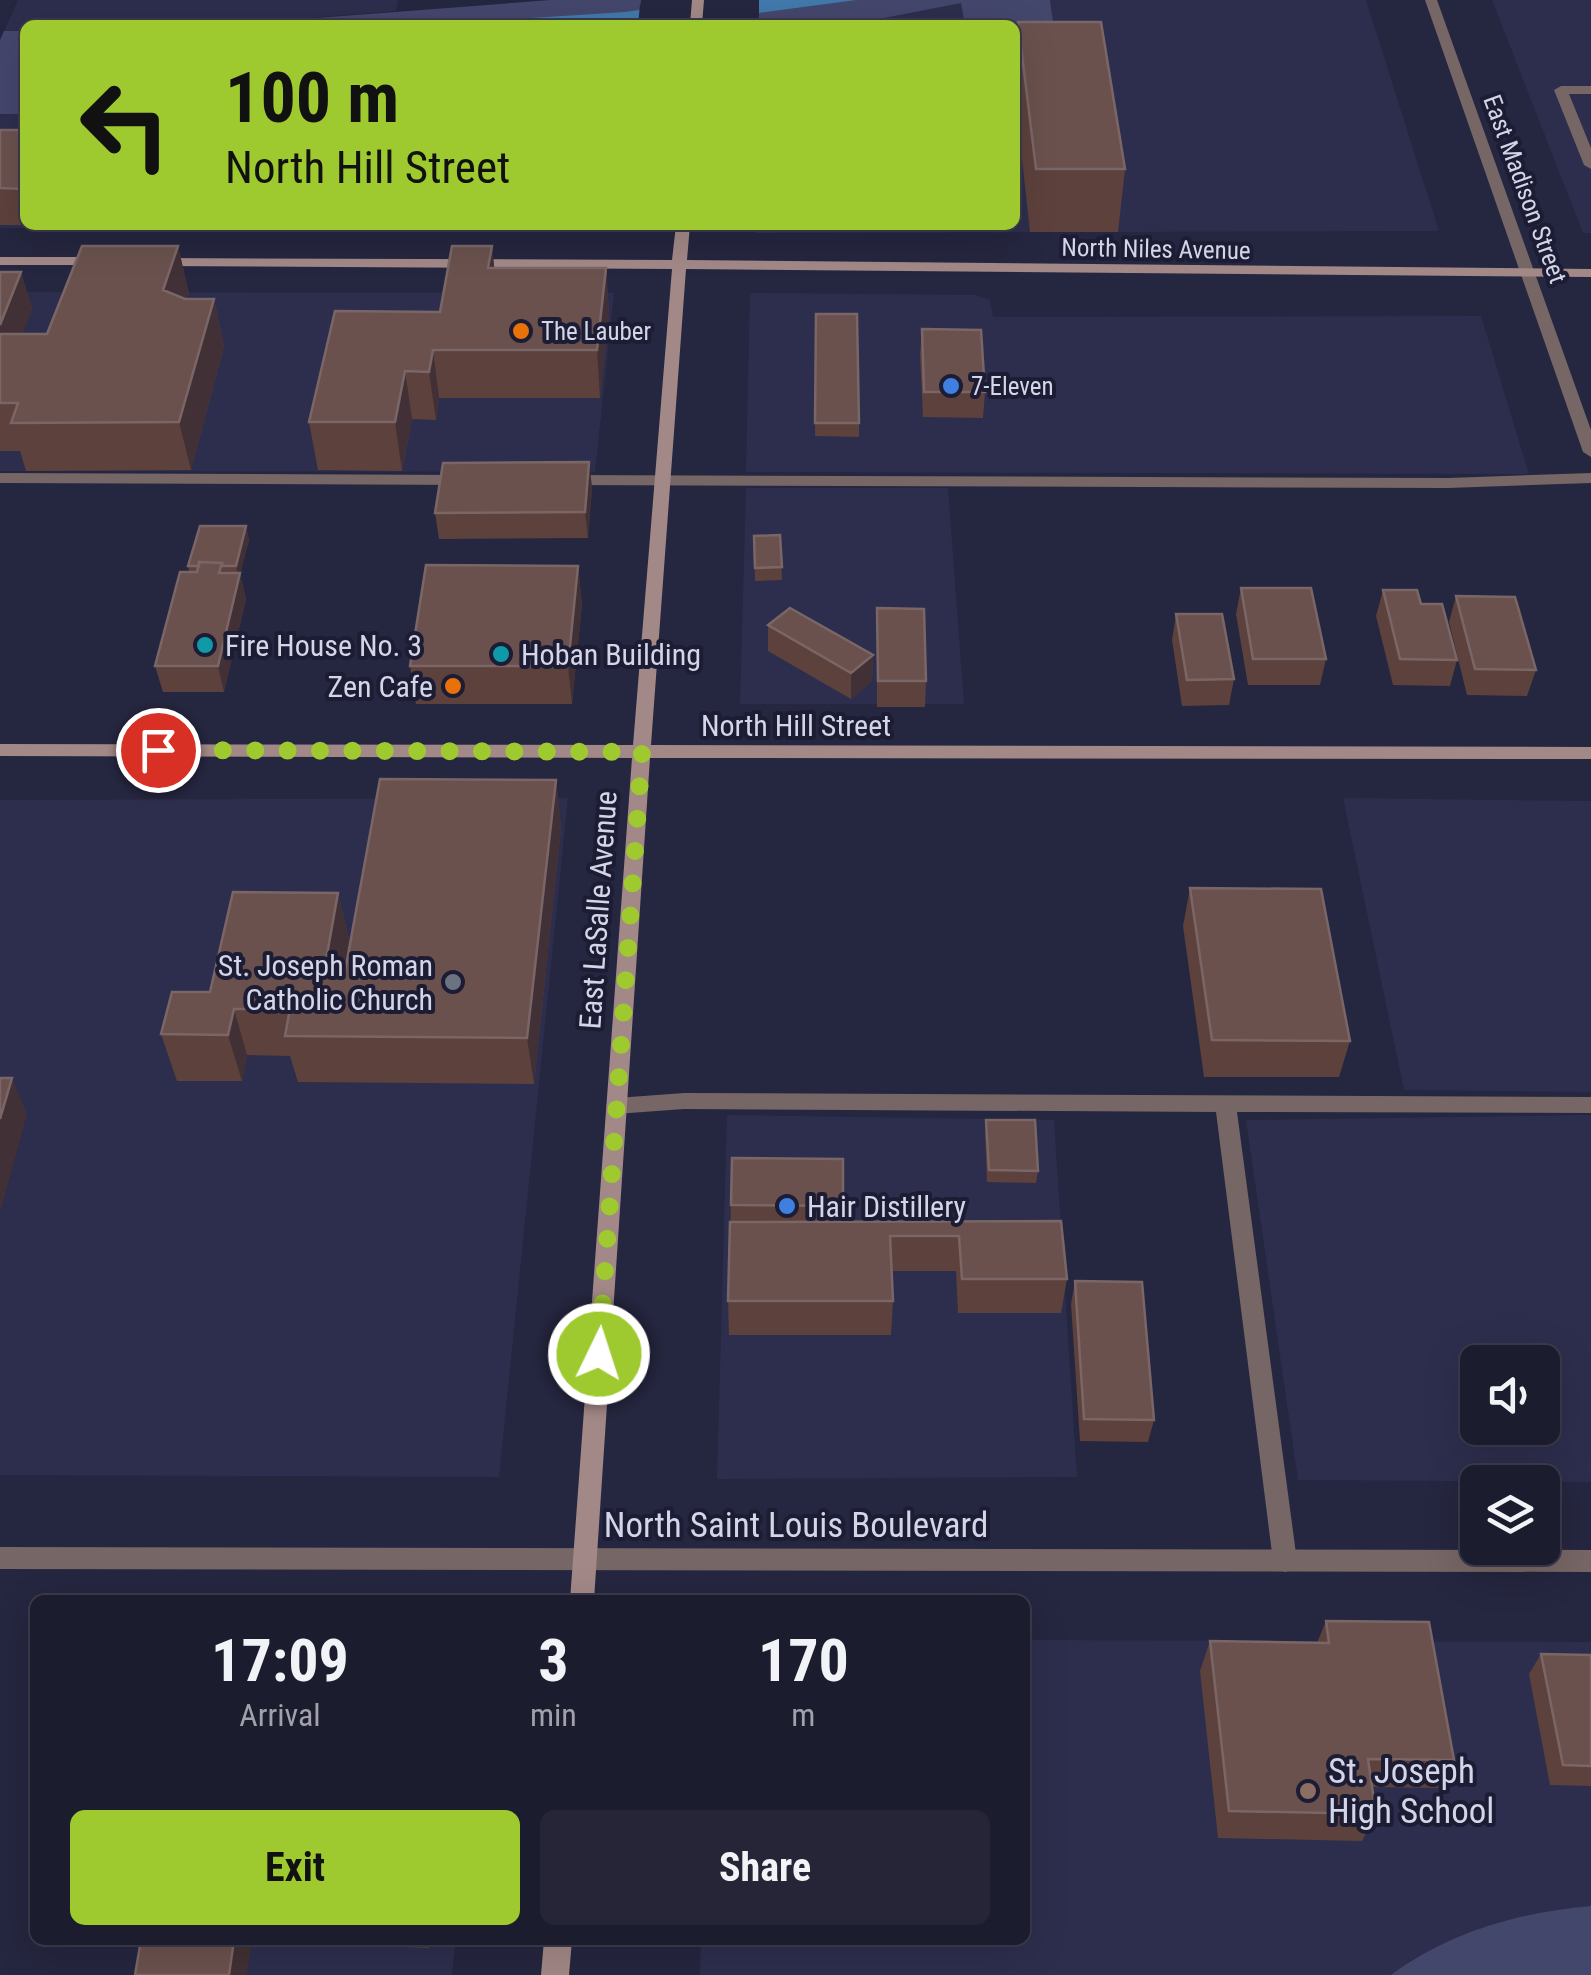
<!DOCTYPE html>
<style>
body{margin:0;font-family:"Roboto Condensed",sans-serif;background:#252537;color:#f1f3f6;height:100vh;display:flex;flex-direction:column;font-size:38px;white-space:nowrap}
*{box-sizing:border-box;margin:0}
p{font-size:32px;color:#a0a1aa}
.icon{flex:none;width:55px;height:55px;fill:none;stroke:currentColor;stroke-width:2;stroke-linecap:round;stroke-linejoin:round}
.map{position:relative;flex:1;overflow:hidden}
.panel{position:absolute;left:30px;top:1595px;width:1000px;height:350px;display:flex;flex-direction:column;background:#1c1c2f;border-radius:15px;box-shadow:0 10px 40px #0002,0 0 0 2px #3a3a4b}
.panel>*{flex:none}
.top-card{position:absolute;left:20px;top:20px;width:1000px;height:210px;border-radius:15px;box-shadow:0 10px 40px #0002,0 0 0 2px #3a3a4b;background:#9eca2f;color:#111;overflow:hidden}
.buttons{position:absolute;left:1460px;top:1345px;display:grid;gap:20px}
.buttons a{display:grid;place-items:center;width:100px;height:100px;border-radius:15px;background:#1c1c2f;box-shadow:0 10px 40px #0002,0 0 0 2px #3a3a4b;font-size:50px}
.pin{position:absolute;display:grid;place-items:center;width:85px;height:85px;color:#fff;margin:-42px;border:5px solid #fff;border-radius:50%;box-shadow:0 2px 10px #0007}
.me{position:absolute;width:110px;margin:-55px;rotate:4deg;stroke-linejoin:round;filter:drop-shadow(0 0 8px #0008)}
.turn{display:flex;align-items:center;gap:35px;height:210px;padding:0 40px;font-size:45px}
.turn .icon{width:130px;height:130px;stroke-width:2.5}
.turn b{display:block;font-size:70px;line-height:85px}
.eta{display:flex;justify-content:space-evenly;align-items:center;height:170px;text-align:center}
.eta b{font-size:60px;font-weight:700;line-height:70px}
.action{display:flex;gap:20px;margin-top:auto;padding:20px 40px}
.action a{flex:1;height:115px;border-radius:15px;background:#9eca2f;color:#111;font-size:40px;font-weight:700;line-height:115px;text-align:center}
.action a+a{background:#252537;color:#f1f3f6}
.map>svg:first-child{display:block}
.built{fill:#2d2e4d;fill-rule:evenodd}
.green{fill:#44476c}
.water{fill:#4179ab}
.pier{fill:#25263f}
.lines{fill:none;stroke-linecap:round;stroke-linejoin:round}
.lane{fill:#766665;fill-rule:evenodd}
.street{fill:#766665;fill-rule:evenodd}
.secondary{fill:#a28886;fill-rule:evenodd}
.wall{fill:#5d413c}
.shaded-wall{fill:#413035}
.building{fill:#6a514e;stroke:#7a6666;stroke-width:2.5}
.route{stroke:#9eca2f;stroke-width:18;stroke-dasharray:0 32.4}
.food-dot{fill:#e8710a;stroke:#1c1c35;stroke-width:4}
.shop-dot{fill:#3f7fe0;stroke:#1c1c35;stroke-width:4}
.culture-dot{fill:#0f9aa8;stroke:#1c1c35;stroke-width:4}
.worship-dot{fill:#6b7280;stroke:#1c1c35;stroke-width:4}
.education-dot{fill:#8d6e63;stroke:#1c1c35;stroke-width:4}
.labels{text-anchor:middle;dominant-baseline:central;stroke-width:8;stroke-linejoin:round;paint-order:stroke}
.far-street-label{font-size:25px;fill:#d4d5e6;stroke:#1c1c35}
.far-poi-label{font-size:25px;fill:#d4d5e6;stroke:#1c1c35;text-anchor:start}
.poi-label{font-size:30px;fill:#d4d5e6;stroke:#1c1c35;text-anchor:start}
.street-label{font-size:30px;fill:#d4d5e6;stroke:#1c1c35}
.near-street-label{font-size:35px;fill:#d4d5e6;stroke:#1c1c35}
.near-poi-label{font-size:35px;fill:#d4d5e6;stroke:#1c1c35;text-anchor:start}
</style>
<div class="map">
<svg width="1591" height="1975" viewBox="0 0 1591 1975">
<rect width="100%" height="100%" fill="#25263f"/>
<!-- built -->
<path class="built" d="M18,0H398L396,11L224,25H25V31H4Z
M1050,0H1366L1439,231L755,233V225H1015V44H1056Z
M1492,0H1591V233H1583Z
M961,2L965,25H848Z
M0,114H25V225H623L622,231L0,228Z
M0,292L614,293L595,472L0,471Z
M750,293L975,295L990,300L993,317L1481,316L1529,474L746,472Z
M746,488H948L964,704H740Z
M568,798L499,1477L0,1475V800Z
M1343,798L1591,801V1092L1404,1090Z
M727,1115L1054,1120L1077,1477L717,1479Z
M1591,1115V1482L1298,1480L1246,1120ZM1478,1362H1542V1428H1478Z
M1025,1640L1591,1642V1975H700L701,1940H1025Z
M153,1940H263L455,1945L452,1975H146Z"/>
<!-- green -->
<path class="green" d="M551,0H641L638,25H224Z
M759,0H1050L1056,44H1015V25H965L961,3L848,25H758Z
M4,31H25V114H0V40Z
M1591,1906V1975H1391C1449,1932 1520,1912 1591,1906Z"/>
<!-- water -->
<path class="water" d="M707,0H856L667,25H423L625,12Z"/>
<!-- pier -->
<path class="pier" d="M673,0H759V17L701,25H638L640,5Z"/>
<g class="lines">
<!-- lane -->
<path class="lane" d="M1591,86V94H1569L1591,148V169L1584,165L1554,90L1561,86Z
M0,473L468,475L476,480L468,485L0,483Z
M1591,473V483L1448,488L567,485L559,480L567,475L1448,478Z
M684,1093L1591,1097V1113L1237,1112L1297,1561L1294,1569L1285,1572L1276,1569L1273,1561L1216,1112L684,1109L616,1114L609,1112L606,1106L609,1100L616,1098Z"/>
<!-- street -->
<path class="street" d="M1425,0H1437L1591,430V457L1583,452Z
M0,1547L1591,1550V1572L0,1569Z"/>
<!-- secondary -->
<path class="secondary" d="M692,0H704L702,25H690Z
M676,225H690L687,260L1591,269V277L686,269L651,745L1591,747V759L650,758L594,1600H570L632,758L0,756V744L633,745L672,269L157,266L150,262L157,258L672,260Z
M0,257H103L110,261L103,265H0Z
M544,1940H572L569,1975H541Z"/>
</g>
<!-- wall -->
<path class="wall" d="M1018,22L1125,169L1118,232H1030L1015,95V66Z
M0,130H25V225L143,226L0,225Z
M755,225H869L868,231L755,232Z
M178,246L189,294L187,299H214L224,347L191,470L26,471L20,451H0V272H21L32,309L22,334H47Z
M492,246L494,268H606L609,315L600,398H439L436,420L412,419L402,471L318,470L309,422L440,312Z
M816,314L859,423V437L815,436Z
M922,329L985,392L983,418L923,417L920,355Z
M589,462L592,488L588,538L439,539L435,513Z
M246,526L249,540L240,574L246,599L224,692H163L155,666L189,572L188,566Z
M780,535L782,580L755,581L754,536Z
M578,566L582,604L572,704H416L410,666Z
M1241,588L1326,659L1320,685H1248L1236,614Z
M1383,590L1421,604L1457,660L1450,686L1393,685L1376,616Z
M1456,596L1536,670L1527,696L1467,695L1449,622Z
M877,608L926,681L925,707H877Z
M1176,614L1234,679L1229,705L1182,706L1172,640Z
M768,625L873,655L872,681L851,699L768,651Z
M556,780L561,828L534,1084L298,1082L290,1056L247,1055L242,1081H177L161,1034L338,893L349,940L342,977Z
M1190,888L1350,1041L1339,1077H1204L1183,926Z
M986,1120L1038,1171L1036,1183L987,1182L985,1132Z
M843,1159V1221H1061L1067,1279L1061,1313H958L956,1271H892L893,1301L891,1335H729L728,1301L731,1205Z
M1075,1281L1154,1420L1148,1442L1080,1441L1071,1304Z
M1326,1621L1454,1760L1438,1788L1372,1787L1376,1814L1362,1841L1218,1838L1200,1671L1210,1641L1317,1643Z
M1541,1654L1591,1655V1786L1550,1785L1529,1674Z
M280,1940H430L429,1948L282,1942Z"/>
<!-- shaded-wall -->
<path class="shaded-wall" d="M178,246L189,294L174,338L163,290Z
M492,246L497,294L488,268Z
M606,268L609,315L600,398L597,350Z
M21,272L32,309L6,377L0,359V325Z
M214,299L224,347L191,470L179,422Z
M433,350L439,398L436,420L429,372Z
M405,371L412,419L402,471L395,422Z
M589,462L592,488L588,538L585,512Z
M246,526L249,540L240,574L246,599L224,692L218,666L238,578L236,566Z
M578,566L582,604L572,704L568,666Z
M873,655L872,681L851,699V673Z
M556,780L561,828L534,1084L527,1038Z
M338,893L349,940L334,1024L323,977Z
M234,1009L247,1055L242,1081L228,1035Z
M12,1078L27,1114L0,1213V1119Z
M234,1940H252L247,1975H229Z"/>
<!-- building -->
<path class="building" d="M1018,22H1101L1125,169H1036Z
M0,130H25V189L0,188Z
M82,246H178L163,290L185,299H214L179,422L11,423L18,403H0V334H47Z
M452,246H492L488,268H606L597,350H433L429,372L405,371L395,422H309L335,311L440,312Z
M0,272H21L0,325Z
M816,314H857L859,423H815Z
M922,329L981,330L985,392H924Z
M589,462L585,512L435,513L443,463Z
M200,526H246L236,566H223L222,563L199,562V566H188Z
M780,535L782,567L755,568L754,536Z
M199,562L222,563L219,573H240L218,666H155L180,572H197Z
M426,565L578,566L568,666H410Z
M1241,588H1311L1326,659H1253Z
M1383,590H1417L1421,604H1442L1457,660L1400,659Z
M1456,596L1515,597L1536,670L1475,669Z
M790,608L873,655L851,673L768,625Z
M877,608L924,609L926,681H878Z
M1176,614H1222L1234,679L1187,680Z
M380,779L556,780L527,1038L285,1036L290,1009H234L228,1035L161,1034L172,992H210L233,892L338,893L323,977H344Z
M1190,888L1321,889L1350,1041L1212,1040Z
M0,1078H12L0,1119Z
M986,1120H1035L1038,1171L989,1170Z
M732,1158L843,1159V1206L731,1205Z
M1061,1221L1067,1279H962L959,1236H890L893,1301H728L730,1222Z
M1075,1281L1142,1282L1154,1420L1084,1419Z
M1326,1621L1429,1622L1454,1760L1368,1759L1376,1814L1229,1811L1210,1641L1329,1643Z
M1541,1654L1591,1655V1766L1563,1765Z
M141,1940H234L229,1975H135Z"/>
<g class="lines">
<!-- route -->
<path class="route" d="M158,750L642,752L599,1354"/>
</g>
<!-- markers -->
<g class="food-dot">
<circle cx="521" cy="331" r="10"/>
<circle cx="453" cy="686" r="10"/>
</g>
<g class="shop-dot">
<circle cx="951" cy="386" r="10"/>
<circle cx="787" cy="1206" r="10"/>
</g>
<g class="culture-dot">
<circle cx="205" cy="645" r="10"/>
<circle cx="501" cy="654" r="10"/>
</g>
<circle class="worship-dot" cx="453" cy="982" r="10"/>
<circle class="education-dot" cx="1308" cy="1791" r="10"/>
<g class="labels">
<!-- far-street labels -->
<g class="far-street-label">
<text transform="translate(1525 189) rotate(70)">East Madison Street</text>
<text transform="translate(1156 249) rotate(1)">North Niles Avenue</text>
</g>
<!-- far-poi labels -->
<g class="far-poi-label">
<text x="541" y="331">The Lauber</text>
<text x="971" y="386">7-Eleven</text>
</g>
<!-- poi labels -->
<g class="poi-label">
<text x="225" y="645">Fire House No. 3</text>
<text x="521" y="654">Hoban Building</text>
<text x="433" y="686" text-anchor="end">Zen Cafe</text>
<text x="433" y="965" text-anchor="end">St. Joseph Roman<tspan x="433" dy="34">Catholic Church</tspan></text>
<text x="807" y="1206">Hair Distillery</text>
</g>
<!-- street labels -->
<g class="street-label">
<text x="796" y="725">North Hill Street</text>
<text transform="translate(598 910) rotate(-86)">East LaSalle Avenue</text>
</g>
<!-- near-street labels -->
<g class="near-street-label">
<text x="796" y="1525">North Saint Louis Boulevard</text>
</g>
<!-- near-poi labels -->
<g class="near-poi-label">
<text x="1328" y="1771">St. Joseph<tspan x="1328" dy="40">High School</tspan></text>
</g>
</g>
</svg>
<div class="buttons">
<a><svg class="icon" aria-label="sound" viewBox="0 0 24 24"><path d="M4 9h4l5-4v14l-5-4H4zM17 9q2 3 0 6"/></svg></a>
<a><svg class="icon" aria-label="layers" viewBox="0 0 24 24"><path d="M12 4l9 5-9 5-9-5zM3 14l9 5 9-5"/></svg></a>
</div>
<div class="pin" style="left:158px;top:750px;background:#d93025"><svg class="icon" aria-label="arrive" viewBox="0 0 24 24"><path d="M6 21V4h12l-3 4 3 4H6"/></svg></div>
<svg class="me" style="left:599px;top:1354px" viewBox="-20 -20 40 40"><circle r="17" fill="#9eca2f" stroke="#fff" stroke-width="3"/><path d="M0-11L8 9 0 5-8 9z" fill="#fff"/></svg>
<div class="top-card">
<div class="turn"><svg class="icon" aria-label="left" viewBox="0 0 24 24"><path d="M17 20v-9H6M10 6l-5 5 5 5"/></svg><div><b>100 m</b>North Hill Street</div></div>
</div>
<section class="panel">
<div class="eta">
<div><b>17:09</b><p>Arrival</p></div>
<div><b>3</b><p>min</p></div>
<div><b>170</b><p>m</p></div>
</div>
<div class="action"><a>Exit</a><a>Share</a></div>
</section>
</div>
